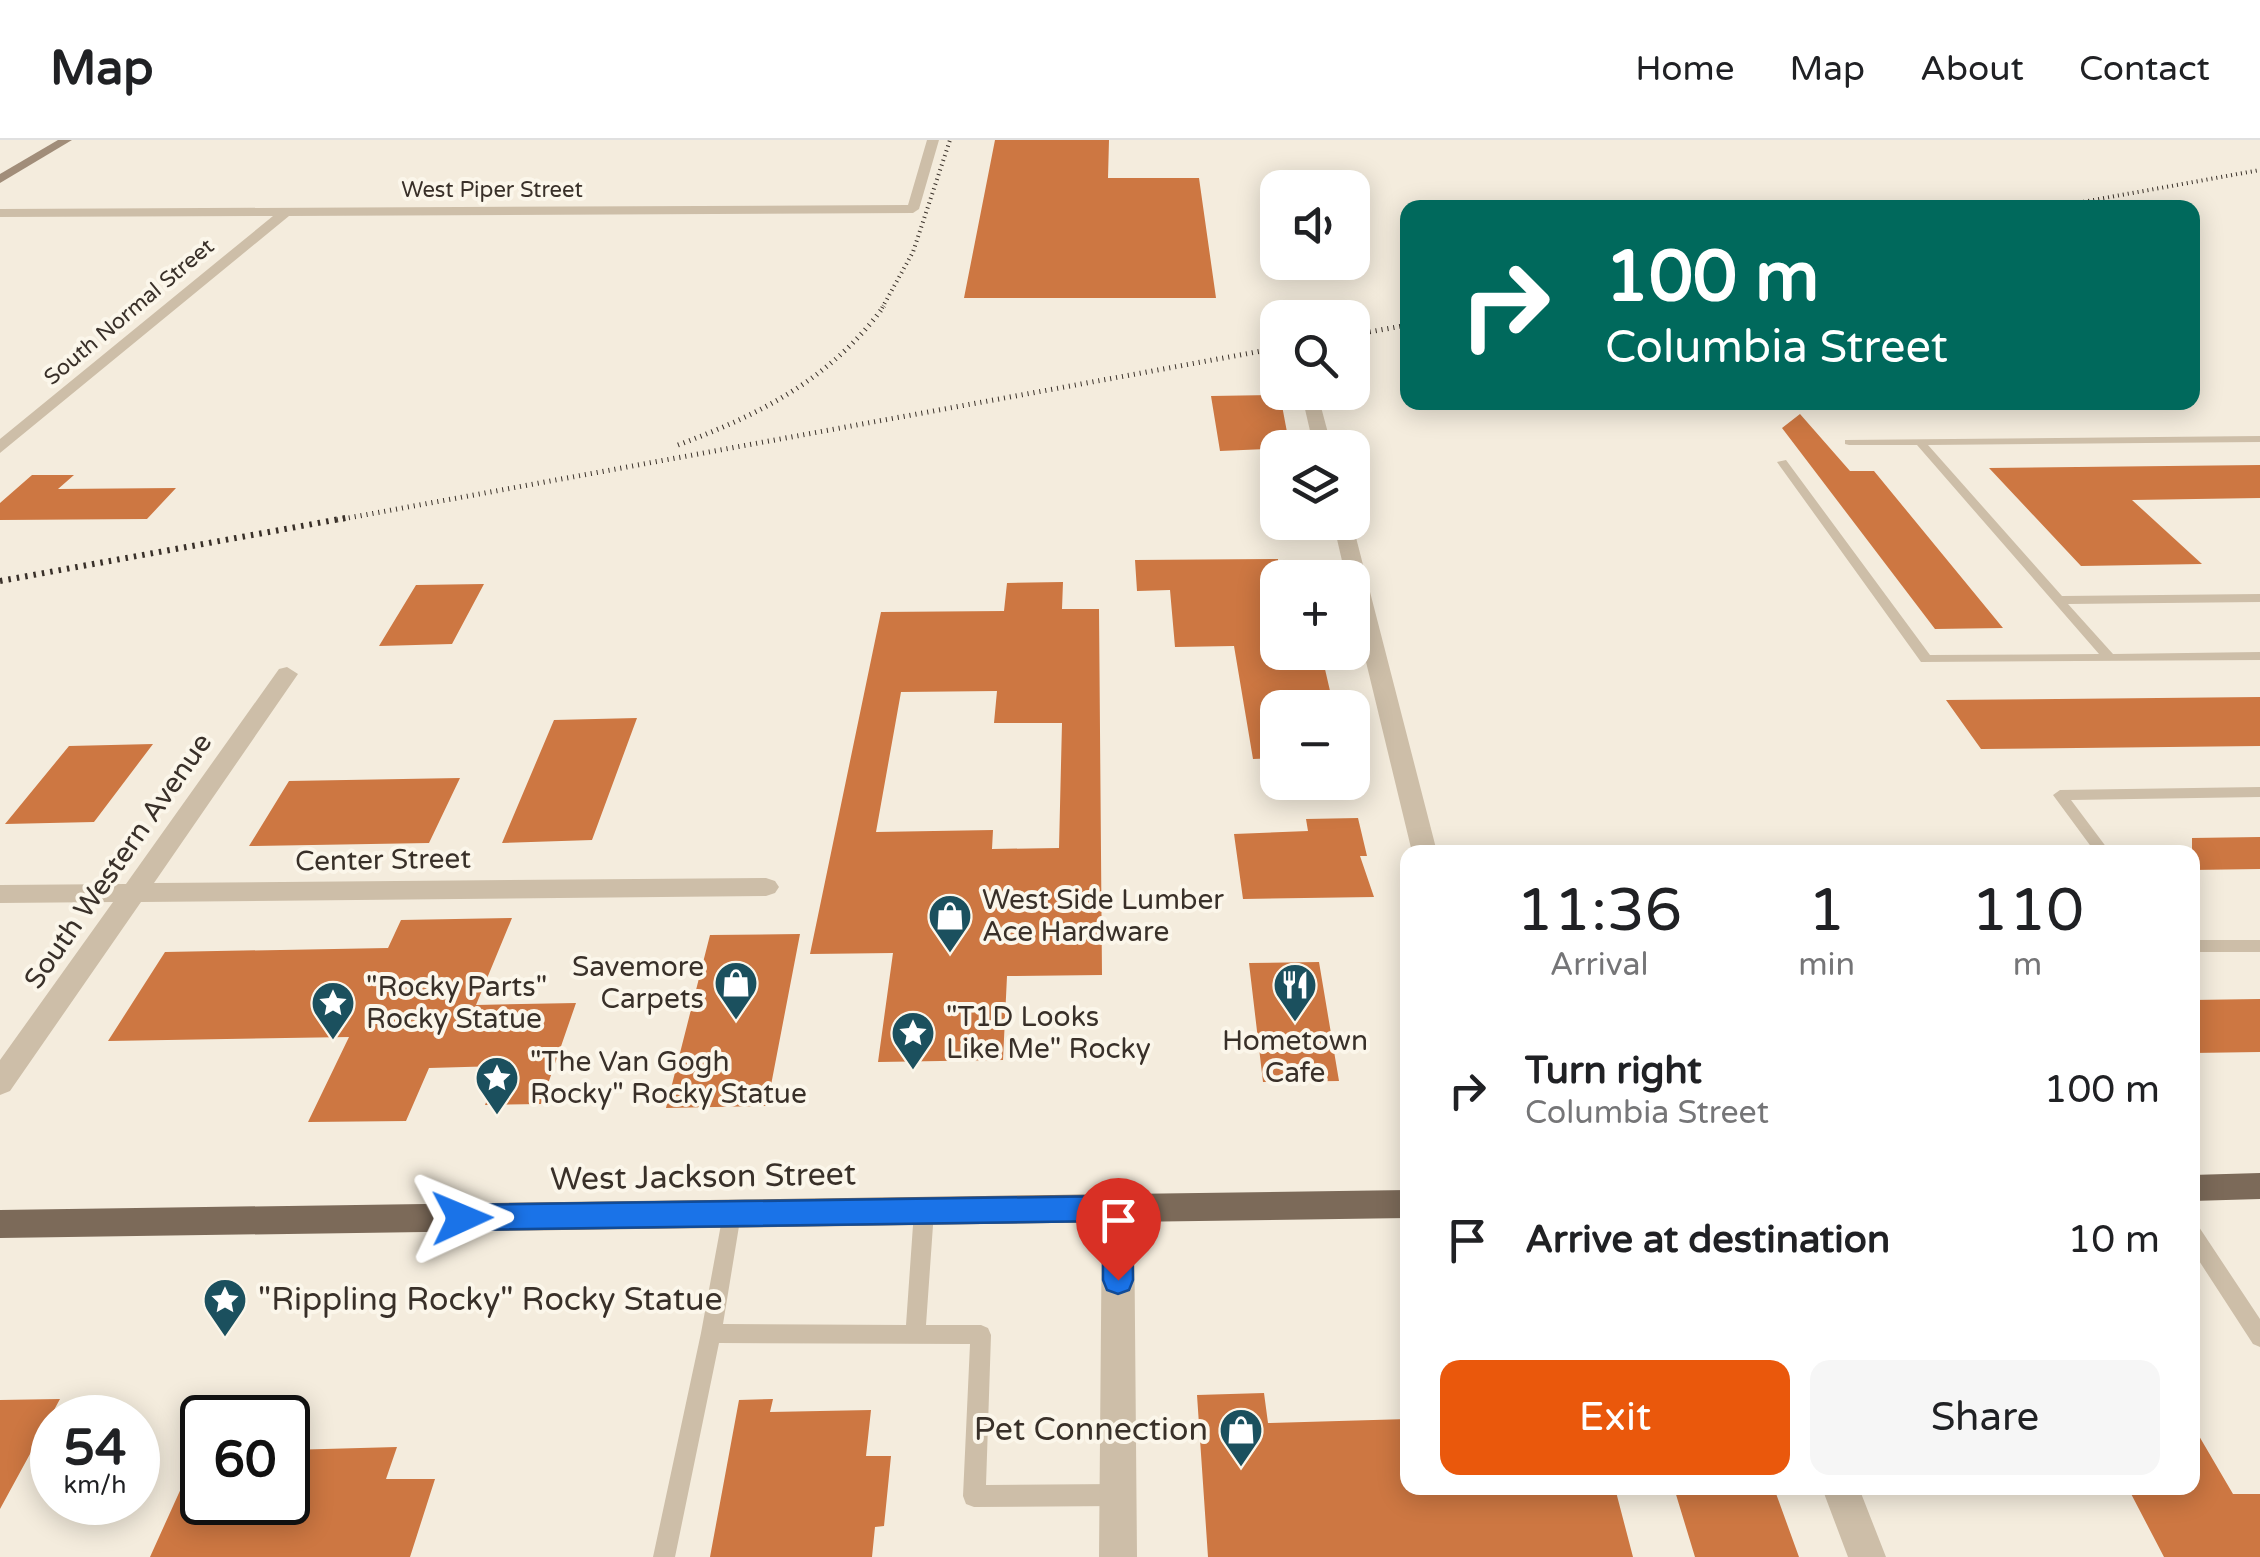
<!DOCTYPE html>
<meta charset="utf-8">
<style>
body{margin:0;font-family:"Varela Round",sans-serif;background:#f6f6f6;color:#202124;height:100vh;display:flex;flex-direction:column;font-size:38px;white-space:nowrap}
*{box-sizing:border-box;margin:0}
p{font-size:32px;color:#757577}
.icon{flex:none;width:55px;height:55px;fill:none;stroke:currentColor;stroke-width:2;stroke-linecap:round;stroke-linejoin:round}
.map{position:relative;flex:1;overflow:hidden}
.details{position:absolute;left:1400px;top:705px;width:800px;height:650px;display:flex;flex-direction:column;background:#fff;border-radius:20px;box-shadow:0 5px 25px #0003}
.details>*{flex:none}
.banner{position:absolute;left:1400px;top:60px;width:800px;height:210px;border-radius:20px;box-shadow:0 5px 25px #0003;background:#00695c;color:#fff;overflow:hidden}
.controls{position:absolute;left:1260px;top:30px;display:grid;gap:20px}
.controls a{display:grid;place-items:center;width:110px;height:110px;border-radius:20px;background:#fff;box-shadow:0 5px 25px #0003;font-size:50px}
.speed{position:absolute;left:30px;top:1255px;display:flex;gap:20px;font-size:50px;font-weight:700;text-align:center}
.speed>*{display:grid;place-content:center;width:130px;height:130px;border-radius:50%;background:#fff;box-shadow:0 5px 25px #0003;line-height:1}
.speed small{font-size:25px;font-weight:400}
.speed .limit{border:5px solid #111;border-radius:15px;background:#fff;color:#111}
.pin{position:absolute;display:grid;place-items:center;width:85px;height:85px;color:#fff;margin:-102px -42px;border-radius:50% 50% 50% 0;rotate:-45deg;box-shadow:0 0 10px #0007}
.pin .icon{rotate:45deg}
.me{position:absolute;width:110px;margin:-55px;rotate:89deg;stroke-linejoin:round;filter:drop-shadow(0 0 8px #0008)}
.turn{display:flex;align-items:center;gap:35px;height:210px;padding:0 40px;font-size:45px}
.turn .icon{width:130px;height:130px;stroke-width:2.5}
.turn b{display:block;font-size:70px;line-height:85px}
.eta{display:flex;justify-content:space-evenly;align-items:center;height:170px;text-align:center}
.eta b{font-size:60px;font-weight:600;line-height:70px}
.action{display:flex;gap:20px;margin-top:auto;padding:20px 40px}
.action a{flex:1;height:115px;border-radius:20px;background:#ea580c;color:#fff;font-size:40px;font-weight:600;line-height:115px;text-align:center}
.action a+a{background:#f6f6f6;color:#202124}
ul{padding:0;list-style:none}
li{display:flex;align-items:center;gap:30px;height:150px;padding:0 40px}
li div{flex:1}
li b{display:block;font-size:38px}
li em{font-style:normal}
header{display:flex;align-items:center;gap:60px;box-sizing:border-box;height:140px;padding:0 50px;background:#fff;border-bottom:2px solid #e0e0e0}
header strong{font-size:48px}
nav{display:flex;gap:55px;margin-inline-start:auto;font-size:35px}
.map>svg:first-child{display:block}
.building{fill:#cd7742;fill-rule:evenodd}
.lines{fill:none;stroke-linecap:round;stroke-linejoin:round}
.lane{fill:#cdbea8;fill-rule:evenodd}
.street{fill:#cdbea8;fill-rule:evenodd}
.secondary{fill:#a18d79;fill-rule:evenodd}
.primary{fill:#7c6a59;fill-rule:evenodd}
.rail-far2{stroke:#393029;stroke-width:4;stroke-dasharray:1 4;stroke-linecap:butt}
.rail-far1{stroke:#393029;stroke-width:5;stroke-dasharray:1 5;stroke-linecap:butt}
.rail{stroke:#393029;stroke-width:6;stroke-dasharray:2.5 6;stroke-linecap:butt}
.route{fill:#1a73e8;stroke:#114b97;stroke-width:2.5}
.labels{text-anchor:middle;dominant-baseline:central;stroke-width:8;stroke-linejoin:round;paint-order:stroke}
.far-street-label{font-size:22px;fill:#393029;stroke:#fbf6ea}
.street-label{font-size:28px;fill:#393029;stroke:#fbf6ea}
.poi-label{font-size:28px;fill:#393029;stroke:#fbf6ea;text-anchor:start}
.near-street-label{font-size:32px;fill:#393029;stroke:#fbf6ea}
.near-poi-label{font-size:32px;fill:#393029;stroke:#fbf6ea;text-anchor:start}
</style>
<header>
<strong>Map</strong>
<nav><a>Home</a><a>Map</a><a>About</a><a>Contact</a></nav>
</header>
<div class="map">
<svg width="2260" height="1417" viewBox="0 0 2260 1417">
<rect width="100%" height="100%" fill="#f4ecdd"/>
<!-- building -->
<path class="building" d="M995,0H1109L1108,38H1199L1216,158H964Z
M1280,255L1290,308L1220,311L1211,256Z
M1800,274L1850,331H1874L2003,488L1935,489L1782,288Z
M2260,325V358L2132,360L2202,424L2081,426L1989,328Z
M32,335H74L58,349L176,348L147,379L0,380V363Z
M1278,419V514L1321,512L1334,568H1278V618L1253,619L1234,506L1175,507L1170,450L1137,451L1135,420Z
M1063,442L1062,469H1099L1102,835L1007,836L1003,920L878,922L893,813L810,814L881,472L1004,471L1007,443ZM997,551L994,583H1062L1059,708L992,709L993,690L876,692L901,552Z
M484,444L452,504L379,506L416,445Z
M2260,557V606L1981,609L1946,560Z
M637,578L592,700L502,703L554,580Z
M153,604L94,682L5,684L69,606Z
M460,638L429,703L249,706L289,641Z
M1358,678L1367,716H1360L1374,757L1243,759L1234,694L1308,691L1306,679Z
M2260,697V729L2192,730V698Z
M512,778L476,865L576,863L541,964L485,965L500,926L429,928L406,981L308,982L349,897L108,901L165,812L388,808L401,780Z
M800,794L767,966L666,968L710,795Z
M1319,822L1339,941L1263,942L1249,823Z
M2260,859V912L2192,913V860Z
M1264,1253L1268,1283L1408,1279V1348H1615L1633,1417H1208L1197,1255Z
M60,1259L0,1369V1260Z
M773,1259L770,1272L871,1270L866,1316H891L884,1386L875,1387L872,1417H710L739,1260Z
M2192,1284L2233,1354H2260V1417H2164L2128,1348H2192Z
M202,1302V1362H288V1310L397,1307L386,1339H435L410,1417H150Z
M1674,1348H1774L1799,1417H1695Z"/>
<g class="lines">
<!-- lane -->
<path class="lane" d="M2260,296V302L1928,305L2062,456L2260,454V462L2068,464L2113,514L2260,512V520L1921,522L1777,322L1786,320L1930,515L2099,514L1917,305H1849L1845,304V300Z
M2260,647V657L2071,660L2110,712H2095L2053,655L2060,650Z
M2192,800H2260V812H2192Z
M924,1063L931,1065L934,1071L926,1185H981L988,1188L991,1195L986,1345L1118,1344L1126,1347L1129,1355L1126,1363L1118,1366L974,1367L966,1364L963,1356L970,1204L719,1203L675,1417H653L701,1193L724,1068L731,1066L738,1068L741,1074L723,1184L906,1185L914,1071L917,1065Z
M2192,1085L2199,1087L2260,1179V1207L2253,1204L2192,1110Z"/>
<!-- street -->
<path class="street" d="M927,0H939L919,69L913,73L289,76L0,313V299L273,76L0,77V69L908,65Z
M1301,252H1317L1332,308H1314Z
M1333,382H1352L1437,712H1412L1352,464V438H1346Z
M287,527L298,534L154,743L766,738L775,741L779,747L775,753L766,756L141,762L10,951L0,955V920L113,762L0,763V745L126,744L279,529Z
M1118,1054L1129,1058L1134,1068L1137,1417H1099L1102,1068L1107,1058Z
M1822,1348H1859L1886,1417H1848Z"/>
<!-- secondary -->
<path class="secondary" d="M58,0H72L0,43V34Z"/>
<!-- primary -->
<path class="primary" d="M2260,1033V1059L2192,1061V1035Z
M1408,1050V1078L0,1098V1070Z"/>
<!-- rail-far2 -->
<path class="rail-far2" d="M2049,68L2260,30
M882,168L913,112L950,0"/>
<!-- rail-far1 -->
<path class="rail-far1" d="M1352,195L1408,185
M678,305C761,274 831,239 884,166
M337,380L1278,208"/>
<!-- rail -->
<path class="rail" d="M0,441L351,377"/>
</g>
<!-- route -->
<path class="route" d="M1118,1056L1128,1060L1132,1068L1133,1140L1129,1150L1118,1154L1107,1150L1103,1140V1081L462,1090L451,1086L447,1078L451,1069L462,1065Z"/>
<!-- icons -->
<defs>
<symbol id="shop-pin" viewBox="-11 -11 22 30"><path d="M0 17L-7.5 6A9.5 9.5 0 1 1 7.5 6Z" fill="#1b505e" stroke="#fbf6ea"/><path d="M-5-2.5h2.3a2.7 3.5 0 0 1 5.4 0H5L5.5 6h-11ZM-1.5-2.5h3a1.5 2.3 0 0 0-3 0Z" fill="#fff"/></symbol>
<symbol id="restaurant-pin" viewBox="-11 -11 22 30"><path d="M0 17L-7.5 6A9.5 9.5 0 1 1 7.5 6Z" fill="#1b505e" stroke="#fbf6ea"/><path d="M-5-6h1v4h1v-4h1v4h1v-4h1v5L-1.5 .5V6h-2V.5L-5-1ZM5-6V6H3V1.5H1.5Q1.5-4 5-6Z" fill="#fff"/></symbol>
<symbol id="sight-pin" viewBox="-11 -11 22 30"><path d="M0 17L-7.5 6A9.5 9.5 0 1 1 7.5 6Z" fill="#1b505e" stroke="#fbf6ea"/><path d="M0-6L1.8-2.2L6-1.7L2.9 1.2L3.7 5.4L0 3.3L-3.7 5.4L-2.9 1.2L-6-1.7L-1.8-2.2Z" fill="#fff"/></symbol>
</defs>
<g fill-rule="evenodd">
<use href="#shop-pin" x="925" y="751" width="50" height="68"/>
<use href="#shop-pin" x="711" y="818" width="50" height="68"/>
<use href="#restaurant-pin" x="1270" y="820" width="50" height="68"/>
<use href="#sight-pin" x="308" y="838" width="50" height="68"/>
<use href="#sight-pin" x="888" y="868" width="50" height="68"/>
<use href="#sight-pin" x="472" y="913" width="50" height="68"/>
<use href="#sight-pin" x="200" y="1135" width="50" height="68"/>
<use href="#shop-pin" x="1216" y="1265" width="50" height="68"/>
</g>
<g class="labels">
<!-- far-street labels -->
<g class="far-street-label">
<text x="492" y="50">West Piper Street</text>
<text transform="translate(129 172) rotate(-40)">South Normal Street</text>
</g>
<!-- street labels -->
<g class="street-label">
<text transform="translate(383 720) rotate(-1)">Center Street</text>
<text transform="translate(118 721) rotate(-55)">South Western Avenue</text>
</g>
<!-- poi labels -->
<g class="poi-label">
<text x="982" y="760">West Side Lumber<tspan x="982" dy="32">Ace Hardware</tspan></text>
<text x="704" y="827" text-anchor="end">Savemore<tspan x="704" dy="32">Carpets</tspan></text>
<text x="366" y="847">"Rocky Parts"<tspan x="366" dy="32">Rocky Statue</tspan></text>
<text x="946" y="877">"T1D Looks<tspan x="946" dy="32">Like Me" Rocky</tspan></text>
<text x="1295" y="901" text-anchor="middle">Hometown<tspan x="1295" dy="32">Cafe</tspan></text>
<text x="530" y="922">"The Van Gogh<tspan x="530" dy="32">Rocky" Rocky Statue</tspan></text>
</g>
<!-- near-street labels -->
<g class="near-street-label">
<text transform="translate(703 1037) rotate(-1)">West Jackson Street</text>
</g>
<!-- near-poi labels -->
<g class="near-poi-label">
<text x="258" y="1160">"Rippling Rocky" Rocky Statue</text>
<text x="1208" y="1290" text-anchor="end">Pet Connection</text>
</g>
</g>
</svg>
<div class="controls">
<a><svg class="icon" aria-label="sound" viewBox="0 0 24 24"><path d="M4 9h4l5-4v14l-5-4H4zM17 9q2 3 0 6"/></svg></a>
<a><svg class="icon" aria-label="search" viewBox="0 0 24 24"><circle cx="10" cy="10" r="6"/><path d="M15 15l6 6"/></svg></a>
<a><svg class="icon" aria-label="layers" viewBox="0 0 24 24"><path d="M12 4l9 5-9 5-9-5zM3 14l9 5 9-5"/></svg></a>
<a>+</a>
<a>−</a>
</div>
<div class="speed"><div>54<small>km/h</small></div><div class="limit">60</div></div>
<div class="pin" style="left:1118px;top:1140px;background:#d93025"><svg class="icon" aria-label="arrive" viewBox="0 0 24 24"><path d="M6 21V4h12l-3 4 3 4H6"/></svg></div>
<svg class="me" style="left:462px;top:1078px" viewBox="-20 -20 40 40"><path d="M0-17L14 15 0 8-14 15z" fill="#1a73e8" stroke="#fff" stroke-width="4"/></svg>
<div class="banner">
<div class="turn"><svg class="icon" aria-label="right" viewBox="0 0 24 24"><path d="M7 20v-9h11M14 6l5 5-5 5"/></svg><div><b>100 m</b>Columbia Street</div></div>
</div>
<section class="details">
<div class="eta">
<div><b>11:36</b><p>Arrival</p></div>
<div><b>1</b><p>min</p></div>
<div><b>110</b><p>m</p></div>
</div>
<ul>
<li><svg class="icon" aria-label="right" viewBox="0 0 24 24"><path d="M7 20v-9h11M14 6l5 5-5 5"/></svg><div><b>Turn right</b><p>Columbia Street</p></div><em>100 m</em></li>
<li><svg class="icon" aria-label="arrive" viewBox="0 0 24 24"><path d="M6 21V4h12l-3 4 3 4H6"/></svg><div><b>Arrive at destination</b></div><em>10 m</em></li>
</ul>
<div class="action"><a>Exit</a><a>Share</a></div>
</section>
</div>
